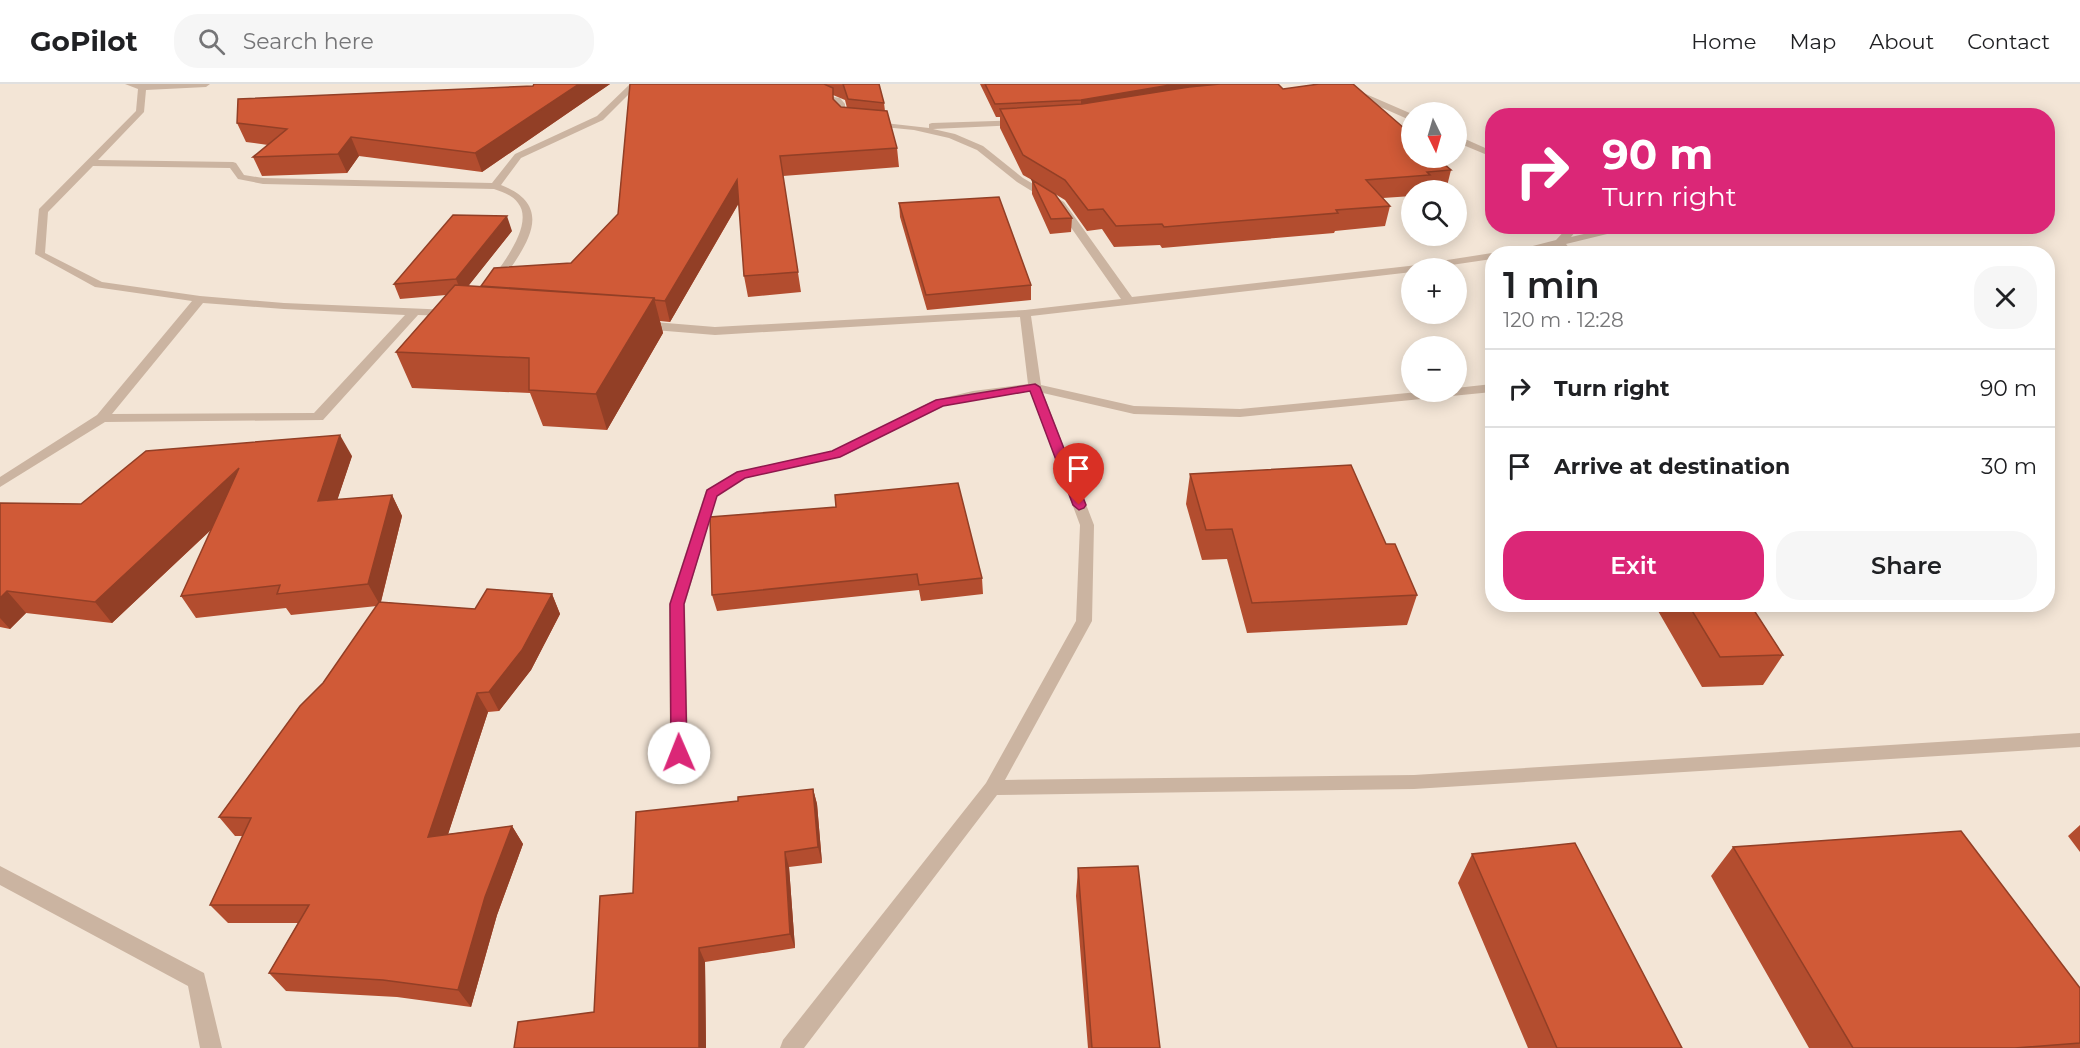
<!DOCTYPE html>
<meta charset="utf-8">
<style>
body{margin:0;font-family:Montserrat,sans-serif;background:#f6f6f6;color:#202124;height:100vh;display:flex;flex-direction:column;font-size:22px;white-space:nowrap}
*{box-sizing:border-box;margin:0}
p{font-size:20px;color:#757577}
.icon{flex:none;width:33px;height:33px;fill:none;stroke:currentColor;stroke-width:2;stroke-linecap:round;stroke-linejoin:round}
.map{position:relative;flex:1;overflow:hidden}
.panel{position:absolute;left:1485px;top:162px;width:570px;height:366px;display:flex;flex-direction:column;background:#fff;border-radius:24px;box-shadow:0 3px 15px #0003}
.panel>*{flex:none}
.hud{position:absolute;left:1485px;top:24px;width:570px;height:126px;border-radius:24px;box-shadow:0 3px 15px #0003;background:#db2777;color:#fff;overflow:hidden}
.needle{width:39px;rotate:175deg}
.controls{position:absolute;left:1401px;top:18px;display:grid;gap:12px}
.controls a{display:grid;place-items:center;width:66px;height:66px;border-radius:50%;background:#fff;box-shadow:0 3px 15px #0003;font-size:30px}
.pin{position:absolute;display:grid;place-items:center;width:51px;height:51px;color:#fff;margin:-62px -26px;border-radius:50% 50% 50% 0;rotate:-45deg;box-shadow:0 0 6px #0007}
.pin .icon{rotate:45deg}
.me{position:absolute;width:66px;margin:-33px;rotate:359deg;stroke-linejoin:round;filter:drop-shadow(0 0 4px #0008)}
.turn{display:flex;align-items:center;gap:21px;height:126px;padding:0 18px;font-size:27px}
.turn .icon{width:78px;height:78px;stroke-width:2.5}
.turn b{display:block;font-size:42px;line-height:51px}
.round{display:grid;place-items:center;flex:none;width:63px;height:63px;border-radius:24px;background:#f6f6f6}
.headline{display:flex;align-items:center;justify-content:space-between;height:102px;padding:0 18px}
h1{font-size:36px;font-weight:600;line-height:45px}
.action{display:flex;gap:12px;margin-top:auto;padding:12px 18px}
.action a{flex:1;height:69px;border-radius:24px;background:#db2777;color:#fff;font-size:24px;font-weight:600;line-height:69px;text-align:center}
.action a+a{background:#f6f6f6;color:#202124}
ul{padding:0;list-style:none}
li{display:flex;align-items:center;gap:18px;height:78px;padding:0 18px;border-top:2px solid #e0e0e0}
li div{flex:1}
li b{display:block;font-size:22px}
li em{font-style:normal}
header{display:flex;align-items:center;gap:36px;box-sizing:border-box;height:84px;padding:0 30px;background:#fff;border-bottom:2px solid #e0e0e0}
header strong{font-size:28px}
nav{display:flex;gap:33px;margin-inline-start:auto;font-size:21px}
.search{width:420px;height:54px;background:#f6f6f6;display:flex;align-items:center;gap:15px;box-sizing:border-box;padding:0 21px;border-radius:24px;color:#757577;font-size:22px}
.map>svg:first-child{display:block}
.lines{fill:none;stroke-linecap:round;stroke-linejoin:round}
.minor{fill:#cbb4a1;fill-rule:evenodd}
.wall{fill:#b34d2f;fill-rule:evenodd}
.shaded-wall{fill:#923f26}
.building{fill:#d05a37;stroke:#923f26;stroke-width:1.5}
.route{fill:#db2777;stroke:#8e194d;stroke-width:1.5}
</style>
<header>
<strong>GoPilot</strong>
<div class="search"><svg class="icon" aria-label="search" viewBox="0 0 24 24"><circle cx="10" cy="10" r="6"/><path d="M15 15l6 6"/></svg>Search here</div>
<nav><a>Home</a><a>Map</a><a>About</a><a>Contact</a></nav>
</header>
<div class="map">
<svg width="2080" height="964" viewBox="0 0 2080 964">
<rect width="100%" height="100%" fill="#f3e5d6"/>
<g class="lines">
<!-- minor -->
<path class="minor" d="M125,0H210L206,3L146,6L144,28L98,76L233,78L236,79L244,91L263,94L492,99L515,70L597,32L630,0H639L603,36L521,74L501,101C560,124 522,167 498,202L494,203L488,200C501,182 535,140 518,119C512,111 503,108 494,105L263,100L238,95L230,84L93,82L48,128L45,169L102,198L200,212L284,219L451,226L457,229L451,232L418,231L323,336L105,338L0,403V393L97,331L192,217L95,203L35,170L39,125L136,27L138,5ZM203,219L284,225L405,231L314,329L112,330Z
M1352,4L1412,30V37L1349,9L1348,7Z
M814,10L840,14L845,20V31L849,35L929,44V40L932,39L1022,36L1023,38L1019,41L933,45L955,50L983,62L1023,94L1064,118L1132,213L1409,182L1492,169L1495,170H1492V175L1431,184H1412V188L1031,232L1041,301L1134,322L1240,325L1418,308H1456V304L1492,300V308L1240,333L1134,330L1043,309L1094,441L1092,537L1005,696L1414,691L2080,649V663L1414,705L997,711L804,964H780L783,956L986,699L1076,537L1080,441L1030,307L973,315L944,322L841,373L745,394L717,411L685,520L688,669L685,674L679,676L673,674L670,669L669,520L706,406L736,388L832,367L935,316L973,307L1028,300L1020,233L715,251L642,245L636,241L642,237L715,243L1025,226L1121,215L1056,122L1017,98L977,66L949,54L914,46L843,39L837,32V21L834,18L811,15V11Z
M1456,51L1492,67V73L1456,58Z
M1569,142H1580L1571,153L1618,142H1640L1566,160L1574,170H1563L1556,162L1523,170H1501L1556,156Z
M0,782L204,889L222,964H200L188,902L0,801Z"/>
</g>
<!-- wall -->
<path class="wall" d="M534,0H610L482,88L359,72L347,89L262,92L253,73L268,61L246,58L237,39L533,2Z
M630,0H879L884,19L885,27L897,64L899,83L783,92L801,208L748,213L744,192L739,119L670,238L660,237L663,249L607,346L543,342L530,309L412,304L396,268L446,211L400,215L394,200L512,147L468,202L481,203L571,179L618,130ZM833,11L845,16L847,24L841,23L834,16Z
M980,0H1278L1283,5L1451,86L1446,106H1412V112L1383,114L1390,122L1385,142L1335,147L1334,149L1162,164L1160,161L1114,163L1102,145L1087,147L1065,116L1055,110L1072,134L1071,148L1050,150L1032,110V96L1023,91L1000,44V33H996Z
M899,119L1031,201V216L927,226L900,133Z
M352,372L337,416L392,411L402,432L381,518L475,525L552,510L560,530L531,586L499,627L488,628L448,750L512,742L523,760L497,831L471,923L397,913L286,907L269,889L298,839H228L210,821L243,752H235L219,733L323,599L377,522L291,531L286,524L196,534L181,512L212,445L112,539L26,529L10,545L0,543V419L81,420Z
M1190,390L1386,460L1417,511L1407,541L1247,549L1227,475L1202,476L1186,420Z
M710,433L982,494L983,510L921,517L919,506L717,527L712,511Z
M1654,520H1750L1783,571L1763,601L1702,603Z
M813,705L817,720L822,779L789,783L795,864L705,878L706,964H514L594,928L633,809L738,717Z
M2080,741V768L2068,752Z
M1733,763L2080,904V964H1809L1711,792Z
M1472,770L1682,964H1528L1458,799Z
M1078,784L1160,964H1088L1076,812Z"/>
<!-- shaded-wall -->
<path class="shaded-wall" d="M579,0H610L482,88L475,69Z
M1176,0H1263L1081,29V16Z
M351,53L359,72L347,89L338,70Z
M737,96L741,115L670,238L665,217Z
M507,132L512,147L462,210L456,195Z
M654,214L663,249L607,346L596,310Z
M340,351L352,372L330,438L318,417Z
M239,384L253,406L112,539L95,518Z
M392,411L402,432L380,521L368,500Z
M7,507L26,529L10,545L0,534V514Z
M552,510L560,530L531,586L499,627L489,608Z
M477,609L488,628L441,772L428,753Z
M813,705L817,720L822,779L818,763Z
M512,742L523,760L497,831L471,923L458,906L485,813Z
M785,768L789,783L795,864L790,850Z
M699,864L705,878L706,964H699Z"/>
<!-- building -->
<path class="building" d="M534,0H579L475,69L351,53L338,70L253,73L287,45L237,39L238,15L533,2Z
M630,0H824L833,4V15L841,23L887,27L897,64L780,72L798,188L744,192L737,96L665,217L655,216L654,214L481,202L494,184L571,179L618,130Z
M843,0H879L884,19L848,15Z
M985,0H1176L1081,16L995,20Z
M1220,0H1278L1283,5L1319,0H1353L1412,51V74H1437L1451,86L1427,88L1430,91L1366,96L1390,122L1336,126L1338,129L1164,143L1162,140L1116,142L1103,125L1088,126L1065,96L1023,71L1000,25L1082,20L1189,3Z
M1032,96L1055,110L1072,134L1051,135Z
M999,113L1031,201L926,211L899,119Z
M453,131L507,132L456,195L394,200Z
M455,201L654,214L596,310L529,306V274L396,268Z
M340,351L318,417L392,411L368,500L277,510L280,501L181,512L239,384L95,518L7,507L0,514V419L81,420L146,367Z
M1351,381L1386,460H1395L1417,511L1252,519L1232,445L1206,446L1190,390Z
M958,399L982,494L919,501L917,490L712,511L710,433L836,423L835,411Z
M487,505L552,510L522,566L489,608L477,609L428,753L512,742L485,813L458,906L383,896L269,889L309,821H210L251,734L219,733L300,622L323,599L379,518L475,525Z
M1688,520H1750L1783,571L1720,573Z
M813,705L818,763L785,768L790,850L699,864V964H514L518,938L594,928L600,812L633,809L636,728L738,717V713Z
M1961,747L2080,904V959L2015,964H1853L1733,763Z
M1575,759L1682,964H1557L1472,770Z
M1138,782L1160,964H1092L1078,784Z"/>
<!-- route -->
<path class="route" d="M1035,300L1040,303L1086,421L1084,424L1079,426L1073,421L1030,307L943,322L840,373L745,394L717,412L684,520L687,669L685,673H673L671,669L670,520L707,406L737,388L832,367L936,316Z"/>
</svg>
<div class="controls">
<a><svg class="needle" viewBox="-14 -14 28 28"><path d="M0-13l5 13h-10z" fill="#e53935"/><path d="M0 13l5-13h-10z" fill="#757577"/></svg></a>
<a><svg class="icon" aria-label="search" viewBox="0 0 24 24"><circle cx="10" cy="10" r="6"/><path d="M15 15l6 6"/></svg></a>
<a>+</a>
<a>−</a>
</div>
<div class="pin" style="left:1079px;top:421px;background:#d93025"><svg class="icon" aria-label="arrive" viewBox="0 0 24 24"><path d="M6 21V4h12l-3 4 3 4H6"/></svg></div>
<svg class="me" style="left:679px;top:669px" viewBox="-20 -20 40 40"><circle r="19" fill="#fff"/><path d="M0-13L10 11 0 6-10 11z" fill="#db2777"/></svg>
<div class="hud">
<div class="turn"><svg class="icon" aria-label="right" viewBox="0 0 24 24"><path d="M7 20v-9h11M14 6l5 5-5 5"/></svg><div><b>90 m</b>Turn right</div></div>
</div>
<section class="panel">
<div class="headline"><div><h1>1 min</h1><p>120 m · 12:28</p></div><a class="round"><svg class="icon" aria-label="close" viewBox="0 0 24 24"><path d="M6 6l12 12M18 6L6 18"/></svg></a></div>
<ul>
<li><svg class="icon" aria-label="right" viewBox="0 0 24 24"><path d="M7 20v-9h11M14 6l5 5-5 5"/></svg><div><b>Turn right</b></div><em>90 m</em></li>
<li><svg class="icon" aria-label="arrive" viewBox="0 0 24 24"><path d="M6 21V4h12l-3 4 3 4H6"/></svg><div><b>Arrive at destination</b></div><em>30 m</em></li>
</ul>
<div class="action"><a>Exit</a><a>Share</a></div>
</section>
</div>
